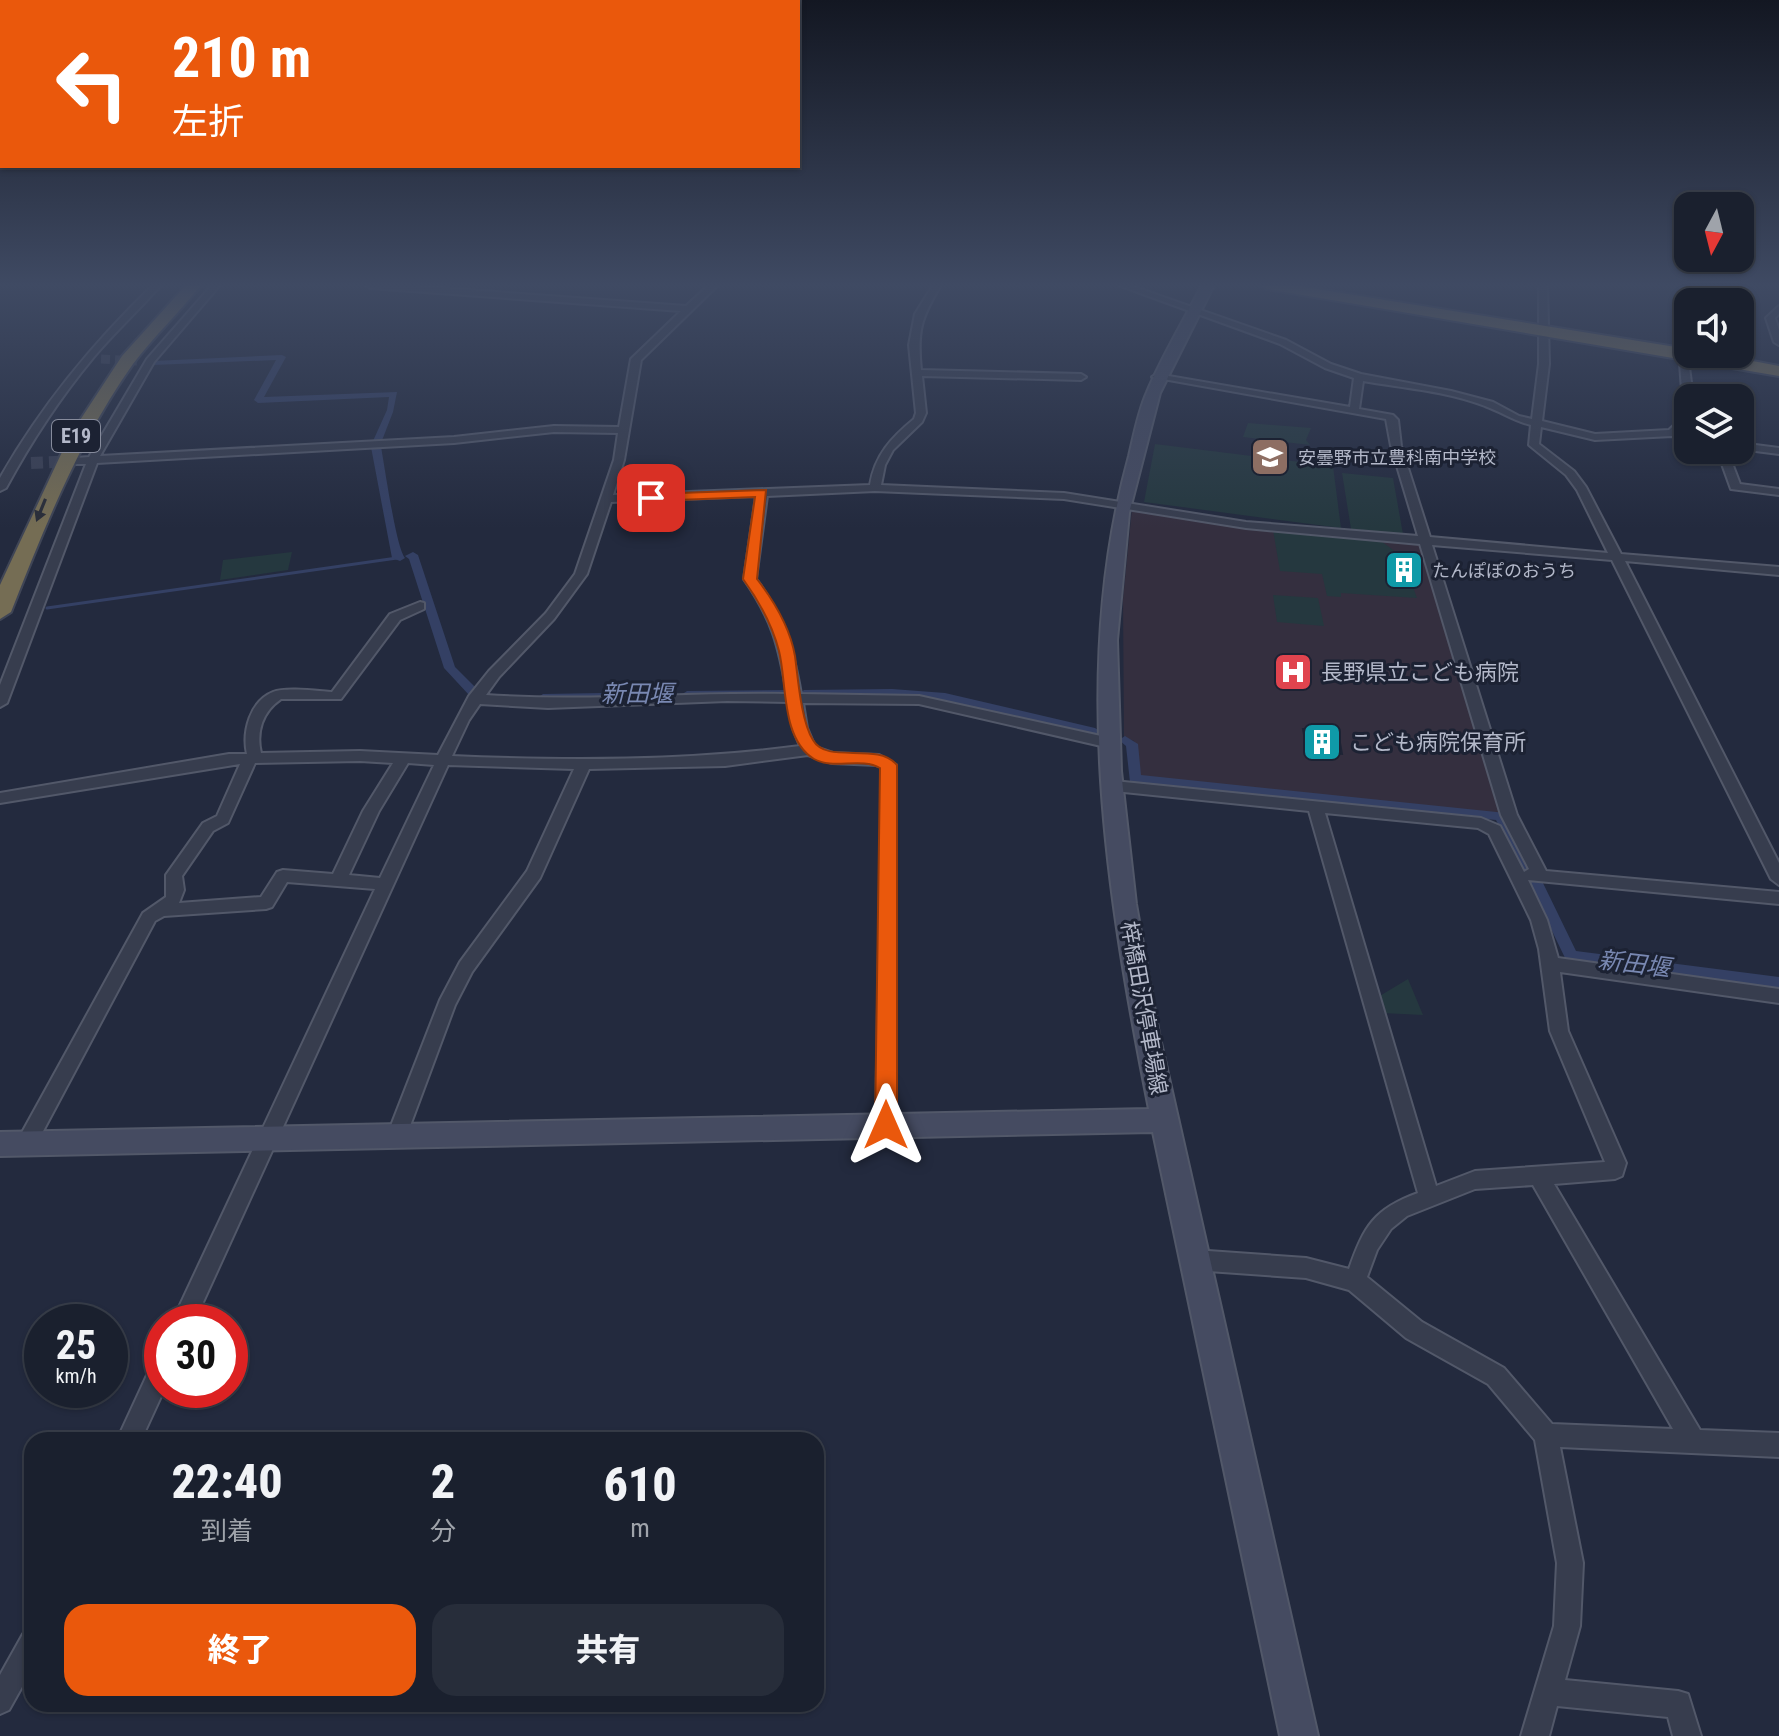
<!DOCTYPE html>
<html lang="ja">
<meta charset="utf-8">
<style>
body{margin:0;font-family:"Roboto Condensed","Noto Sans JP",sans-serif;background:#272d3a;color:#f1f3f6;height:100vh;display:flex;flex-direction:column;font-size:30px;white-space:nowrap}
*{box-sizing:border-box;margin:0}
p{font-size:26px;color:#9fa3aa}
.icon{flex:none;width:44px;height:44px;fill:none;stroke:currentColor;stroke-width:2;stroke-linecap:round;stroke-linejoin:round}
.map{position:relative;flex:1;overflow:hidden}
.panel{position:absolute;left:24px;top:1432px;width:800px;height:280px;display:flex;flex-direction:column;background:#1a202e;border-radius:24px;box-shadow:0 2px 6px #0004,0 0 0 2px #383e4a}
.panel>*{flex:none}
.top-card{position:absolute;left:0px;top:0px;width:800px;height:168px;box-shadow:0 2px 6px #0004,0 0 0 2px #383e4a;background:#ea580c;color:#fff;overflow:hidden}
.needle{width:52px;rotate:187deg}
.fabs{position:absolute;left:1674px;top:192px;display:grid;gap:16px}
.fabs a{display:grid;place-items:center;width:80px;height:80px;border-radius:16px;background:#1a202e;box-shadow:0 2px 6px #0004,0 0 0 2px #383e4a;font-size:40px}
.speed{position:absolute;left:24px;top:1304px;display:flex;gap:16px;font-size:40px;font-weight:700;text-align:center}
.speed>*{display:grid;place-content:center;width:104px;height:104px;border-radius:50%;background:#1a202e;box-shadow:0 2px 6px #0004,0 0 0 2px #383e4a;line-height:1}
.speed small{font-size:20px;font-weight:400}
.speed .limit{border:12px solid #d22;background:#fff;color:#111}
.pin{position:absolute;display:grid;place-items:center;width:68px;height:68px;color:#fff;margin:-34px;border-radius:16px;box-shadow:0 4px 12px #0006}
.me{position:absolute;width:88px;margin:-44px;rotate:0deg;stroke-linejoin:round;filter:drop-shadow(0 0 6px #0008)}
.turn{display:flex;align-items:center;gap:28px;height:168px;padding:0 40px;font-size:36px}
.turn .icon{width:104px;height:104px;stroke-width:2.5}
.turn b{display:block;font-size:56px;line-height:68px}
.eta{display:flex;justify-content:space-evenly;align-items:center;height:136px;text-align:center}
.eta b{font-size:48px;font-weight:800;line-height:56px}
.button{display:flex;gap:16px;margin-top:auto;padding:16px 40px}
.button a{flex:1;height:92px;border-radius:24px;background:#ea580c;color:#fff;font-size:32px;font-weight:800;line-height:92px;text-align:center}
.button a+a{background:#272d3a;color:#f1f3f6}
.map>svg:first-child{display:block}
.medical{fill:#342f3f}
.green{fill:#25383f}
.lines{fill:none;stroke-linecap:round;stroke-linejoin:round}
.stream{stroke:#344064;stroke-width:3}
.canal{fill:#344064;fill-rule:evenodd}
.building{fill:#3f465e;stroke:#1e2435;stroke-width:2}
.street-tunnel-far1{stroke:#393f53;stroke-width:9;stroke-dasharray:9 5;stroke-linecap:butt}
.street-tunnel{stroke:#393f53;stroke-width:12;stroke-dasharray:12 6;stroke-linecap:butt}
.street-casing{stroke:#525869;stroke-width:4}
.secondary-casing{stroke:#525869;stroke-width:4}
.highway-casing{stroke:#3f4556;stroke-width:4}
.street{fill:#373d4e;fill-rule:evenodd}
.secondary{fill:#454b61;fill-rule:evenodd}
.highway{fill:#756d54;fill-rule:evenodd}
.oneway{fill:#292d38}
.route{fill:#ea580c;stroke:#983908;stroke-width:2}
.labels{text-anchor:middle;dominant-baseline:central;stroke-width:6;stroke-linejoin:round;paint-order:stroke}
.far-poi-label{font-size:18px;fill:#b3b8c9;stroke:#1c2233;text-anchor:start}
.shield{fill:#1c2233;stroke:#868b9c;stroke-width:2}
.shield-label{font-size:20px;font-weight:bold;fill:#b3b8c9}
.poi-label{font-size:22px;fill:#b3b8c9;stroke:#1c2233;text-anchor:start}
.street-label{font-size:22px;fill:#b3b8c9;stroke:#1c2233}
.water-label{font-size:24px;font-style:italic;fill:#7988b2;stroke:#1c2233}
</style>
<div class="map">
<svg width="1779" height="1736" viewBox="0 0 1779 1736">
<rect width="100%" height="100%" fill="#232a3e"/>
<!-- medical -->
<path class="medical" d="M1132,509L1242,527L1420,544L1504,814L1138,776L1134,741L1124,737L1123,599Z"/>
<!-- green -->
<path class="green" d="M1248,423L1311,428L1306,440L1310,445L1243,437Z
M1155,444L1333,466L1341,528L1144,502Z
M1342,473L1393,478L1403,534L1351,529Z
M1273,530L1381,541L1404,558L1391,561L1395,578L1410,579L1417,598L1341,593V597L1327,596L1322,574L1280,571Z
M292,552L288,570L220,580L223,560Z
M1273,595L1318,598L1324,626L1277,622Z
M1408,979L1423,1015L1382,1013L1378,997Z"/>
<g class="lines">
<!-- stream -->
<path class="stream" d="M47,608L397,558"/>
<!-- canal -->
<path class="canal" d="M282,355L286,357L264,397L397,392L393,412L381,443L373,441L387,410L389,397L258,403L254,400L276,360L153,365L149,363L153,361Z
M376,444L381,447C385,468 396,547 405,558L400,561L392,558L371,447Z
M413,552L418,555L455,667L477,689L479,692L477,695H469L444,668L409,559L405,556Z
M892,689L945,693L1095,728L1101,732L1095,736L945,701L892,697L804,698L798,694L804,690Z
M790,690L796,694L794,697L687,699L681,695L687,691Z
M666,692L672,696L670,699L543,702L537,698L543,694Z
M1125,736L1138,744L1141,775L1506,813L1536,870L1529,875L1524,874L1496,820L1130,782L1126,746L1119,740Z
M1535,876L1542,881L1576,951L1779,977V989L1566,960L1528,881Z"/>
</g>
<!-- building -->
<path class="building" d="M1395,558L1411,559L1417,579L1395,578L1391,561H1396Z
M1303,729L1338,732L1342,754L1307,751Z"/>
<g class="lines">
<!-- street-tunnel-far1 -->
<path class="street-tunnel-far1" d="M101,359L137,361"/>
<!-- street-tunnel -->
<path class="street-tunnel" d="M31,463L75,461"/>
<defs>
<path id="street" d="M153,285H161C139,310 114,333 93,358C59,399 31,442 6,488L0,491V478C41,406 93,343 153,285Z
M212,285H220L154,362L100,456L454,437L554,426L619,427L631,359L681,311L370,288L366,285H399L686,306L709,285H718L641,360L624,460L613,495L870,485C875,455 891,438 914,419L916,413L909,345L915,314L933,285H941C921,318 917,331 921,370L1081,374L1086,377L1081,380L922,376L926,413L922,422L893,450L885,465L881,485L1064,493L1246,522L1418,536L1391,446L1386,419L1152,377L1157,374L1350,407L1354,378L1325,368L1280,344L1118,285H1129L1286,340L1331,364L1361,374L1451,391L1493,402L1519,416L1532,419L1539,364V285H1547L1549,364L1542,421L1595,434L1669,430L1688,412V421L1679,431L1688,433V439L1672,436L1595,440L1541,427L1539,444L1574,471L1586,487L1621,554L1779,567V575L1625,561L1779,863V885L1771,879L1612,560L1432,545L1517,815L1546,871L1779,892V904L1528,880L1547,920L1558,958L1779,989V1003L1560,972L1568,1031L1626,1163L1622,1176L1615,1179L1554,1184L1700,1430L1779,1433V1457L1560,1447L1583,1563L1580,1626L1565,1680L1678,1691L1688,1694L1701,1736H1673L1668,1717L1557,1706L1549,1736H1521L1554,1626L1557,1563L1535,1440L1488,1384L1406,1338L1349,1290L1306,1278L1194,1270L1187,1267L1183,1260L1187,1253L1194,1250L1306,1258L1349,1269C1364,1226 1374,1209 1418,1193L1309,811L1114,791L1107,786L1114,781L1481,818L1500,826L1524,872L1529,869L1501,815L1420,544L1246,528L1064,499L875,491L767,496L756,579C784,617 793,648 801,694L919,696L1110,738L1117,743L1110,748L919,704L803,703L807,728L815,747L833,753L879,755L896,765V1125L893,1131L886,1134L879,1131L876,1125L882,767L876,765L832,763L808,755L725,766L589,769L540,878L472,972L455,1005L404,1142L397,1145L390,1142L387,1136L440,1000L460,962L527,871L574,769L448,765L194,1322H172L375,889L287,882L272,907L266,909L164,916L155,921L33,1150L26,1153L19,1150L16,1144L19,1138L143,913L166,897V875L203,823L217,816L240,764L0,803V793L229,754H247C242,732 250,701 273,692C286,687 317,691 332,692L390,614L420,602L424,603V609L400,620L341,699H281C262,712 256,732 261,753L360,751L438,755L469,696L489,671L546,613L575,574L614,460L618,433L554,432L454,443L97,463L7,703L0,707V685L86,464H75L70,461L75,458L89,457L147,359ZM1363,381C1403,388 1447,391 1485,406C1502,412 1514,421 1531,425L1529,445L1566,475L1577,490L1608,553L1430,537L1401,446L1398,420L1393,415L1359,409ZM756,496L744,579C772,619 779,646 787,694C687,692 586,702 486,695L499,677L554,619L587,574L611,502ZM727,701L789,702L793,728L800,746C685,761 568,761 452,756L469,720L480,704L548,708ZM360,761L393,763L363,811L333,874L283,870L277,872L261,897L179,903L184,890L182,876L213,831L228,823L255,763ZM408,763L434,765L380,878L349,875L379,811ZM1325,813L1478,828L1489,834L1531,920L1539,949L1550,1031L1605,1162L1475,1171L1436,1186ZM1533,1185L1673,1429L1552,1424L1504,1368L1422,1322L1367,1277L1377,1250L1391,1229L1407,1216L1475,1189Z
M1779,306V314L1775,318L1779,330V345L1774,342L1766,318Z
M1679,350L1687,352L1692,390L1697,398L1688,399L1682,390Z
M1740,443L1779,448V454L1740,449Z
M1717,450H1727L1740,484L1779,489V495L1731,489Z
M162,1357L164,1390L141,1440H117L154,1360Z
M32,1630V1669L9,1710L0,1714V1675L23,1634Z"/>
<path id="secondary" d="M1202,285H1214L1160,393L1129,513L1117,640L1121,771L1136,904L1159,1034L1318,1736H1280L1153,1132L0,1156V1132L1149,1109C1107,897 1070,668 1129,456C1134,435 1138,412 1147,392C1162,356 1184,320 1202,285Z"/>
<path id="highway" d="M186,285H201C180,312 154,336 133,364C79,440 45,526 11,612L0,619V585L69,437L122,356Z
M1260,285H1292L1688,349V354H1716L1779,366V376L1267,289Z"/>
</defs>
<!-- street casing -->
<use href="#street" class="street-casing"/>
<!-- secondary casing -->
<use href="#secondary" class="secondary-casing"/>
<!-- highway casing -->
<use href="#highway" class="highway-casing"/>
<!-- street -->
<use href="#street" class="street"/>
<!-- secondary -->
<use href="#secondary" class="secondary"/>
<!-- highway -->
<use href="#highway" class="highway"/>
</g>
<!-- one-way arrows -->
<defs><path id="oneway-solid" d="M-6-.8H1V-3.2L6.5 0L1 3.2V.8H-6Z" transform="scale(2)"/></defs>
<use class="oneway" href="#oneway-solid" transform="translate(41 510) rotate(112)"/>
<!-- sky -->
<linearGradient id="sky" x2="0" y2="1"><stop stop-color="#131722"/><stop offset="0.54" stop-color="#3f4a63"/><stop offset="1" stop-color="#3f4a63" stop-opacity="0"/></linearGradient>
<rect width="1779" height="528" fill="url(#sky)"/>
<!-- route -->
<path class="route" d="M766,490L757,579C774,601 790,628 795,656C798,678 801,721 813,740C827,765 877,741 897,765V1125L894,1132L886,1135L879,1132L875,1125L880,768C861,757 833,770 814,759C781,739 787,683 779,651C772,624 759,601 743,579L755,497L651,501L644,498L651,494Z"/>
<!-- icons -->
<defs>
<symbol id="school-square" viewBox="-11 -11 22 22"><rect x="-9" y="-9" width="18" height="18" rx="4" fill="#8d6e63" stroke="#1c2233"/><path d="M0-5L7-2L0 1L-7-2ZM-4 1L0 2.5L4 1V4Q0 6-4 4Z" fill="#fff"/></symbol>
<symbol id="building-square" viewBox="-11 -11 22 22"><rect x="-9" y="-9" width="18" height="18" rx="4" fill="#0f9aa8" stroke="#1c2233"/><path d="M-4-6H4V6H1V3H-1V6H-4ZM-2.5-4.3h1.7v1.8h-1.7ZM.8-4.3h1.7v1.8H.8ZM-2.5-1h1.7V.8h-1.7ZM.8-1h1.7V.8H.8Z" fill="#fff"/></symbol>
<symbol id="hospital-square" viewBox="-11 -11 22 22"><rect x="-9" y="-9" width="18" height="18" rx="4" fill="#e0444e" stroke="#1c2233"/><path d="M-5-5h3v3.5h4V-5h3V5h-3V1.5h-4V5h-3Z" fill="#fff"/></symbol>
</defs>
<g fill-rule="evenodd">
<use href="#school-square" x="1248" y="435" width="44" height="44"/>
<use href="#building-square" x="1382" y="548" width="44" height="44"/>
<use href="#hospital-square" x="1271" y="650" width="44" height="44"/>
<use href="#building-square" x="1300" y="720" width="44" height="44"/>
</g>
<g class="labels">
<!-- far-poi labels -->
<g class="far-poi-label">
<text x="1298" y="457">安曇野市立豊科南中学校</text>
<text x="1432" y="570">たんぽぽのおうち</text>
</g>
<!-- shield labels -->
<rect class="shield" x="52" y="420" width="48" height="32" rx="6"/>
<g class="shield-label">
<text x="76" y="436">E19</text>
</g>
<!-- poi labels -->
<g class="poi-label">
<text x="1321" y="672">長野県立こども病院</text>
<text x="1350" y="742">こども病院保育所</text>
</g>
<!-- street labels -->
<g class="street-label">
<text transform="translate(1144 1008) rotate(80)">梓橋田沢停車場線</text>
</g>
<!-- water labels -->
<g class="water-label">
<text x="637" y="694">新田堰</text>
<text transform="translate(1634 964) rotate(7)">新田堰</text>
</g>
</g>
</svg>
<div class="fabs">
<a><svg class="needle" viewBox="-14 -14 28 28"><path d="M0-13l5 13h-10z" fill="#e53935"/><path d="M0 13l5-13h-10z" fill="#9fa3aa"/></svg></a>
<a><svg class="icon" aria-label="sound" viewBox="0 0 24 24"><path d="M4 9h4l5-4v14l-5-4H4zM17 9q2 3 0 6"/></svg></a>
<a><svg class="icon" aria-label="layers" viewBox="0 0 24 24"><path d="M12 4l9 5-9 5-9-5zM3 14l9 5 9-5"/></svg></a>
</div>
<div class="speed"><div>25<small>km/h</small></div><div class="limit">30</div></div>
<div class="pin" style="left:651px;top:498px;background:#d93025"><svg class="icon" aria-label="arrive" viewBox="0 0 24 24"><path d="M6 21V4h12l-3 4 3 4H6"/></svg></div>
<svg class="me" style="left:886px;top:1125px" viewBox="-20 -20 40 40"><path d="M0-17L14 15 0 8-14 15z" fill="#ea580c" stroke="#fff" stroke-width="4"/></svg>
<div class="top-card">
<div class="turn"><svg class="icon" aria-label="left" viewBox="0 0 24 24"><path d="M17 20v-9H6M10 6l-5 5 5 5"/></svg><div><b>210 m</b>左折</div></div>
</div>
<section class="panel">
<div class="eta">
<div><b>22:40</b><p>到着</p></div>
<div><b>2</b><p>分</p></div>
<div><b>610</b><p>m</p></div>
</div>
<div class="button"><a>終了</a><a>共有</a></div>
</section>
</div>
